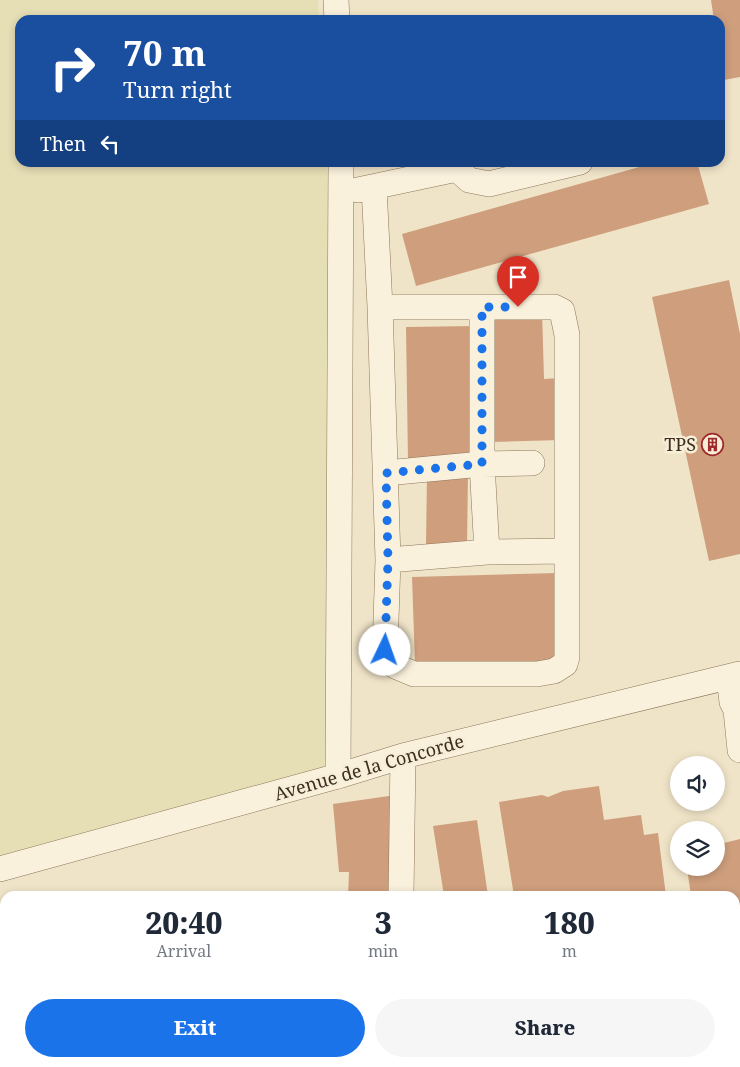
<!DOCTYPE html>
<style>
body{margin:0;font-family:"Noto Serif",serif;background:#f6f6f7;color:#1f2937;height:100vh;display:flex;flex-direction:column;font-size:19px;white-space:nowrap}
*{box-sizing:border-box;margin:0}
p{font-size:16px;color:#747a83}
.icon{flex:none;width:28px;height:28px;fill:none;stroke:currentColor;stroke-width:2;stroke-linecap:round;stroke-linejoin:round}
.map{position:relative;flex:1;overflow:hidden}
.sheet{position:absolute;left:0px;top:891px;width:740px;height:176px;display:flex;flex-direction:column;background:#fff;border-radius:15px 15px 0 0;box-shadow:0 2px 8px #0003}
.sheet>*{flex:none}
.top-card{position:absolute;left:15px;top:15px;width:710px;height:152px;border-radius:15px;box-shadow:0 2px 8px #0003;background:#1a4fa0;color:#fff;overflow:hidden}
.tools{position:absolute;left:670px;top:756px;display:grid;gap:10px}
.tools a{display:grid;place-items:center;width:55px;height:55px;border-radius:50%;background:#fff;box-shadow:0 2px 8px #0003;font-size:25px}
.pin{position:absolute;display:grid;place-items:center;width:42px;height:42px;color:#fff;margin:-51px -21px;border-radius:50% 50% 50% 0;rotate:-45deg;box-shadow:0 0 5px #0007}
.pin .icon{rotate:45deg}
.me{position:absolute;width:55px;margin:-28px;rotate:3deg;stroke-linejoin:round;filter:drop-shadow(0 0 4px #0008)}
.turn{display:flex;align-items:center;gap:18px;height:105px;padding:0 25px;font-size:22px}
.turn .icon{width:65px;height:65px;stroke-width:2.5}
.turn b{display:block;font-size:35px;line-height:42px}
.then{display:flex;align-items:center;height:48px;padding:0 25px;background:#0003;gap:10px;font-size:19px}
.eta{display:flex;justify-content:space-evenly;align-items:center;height:85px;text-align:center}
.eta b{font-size:30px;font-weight:800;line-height:35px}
.button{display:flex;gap:10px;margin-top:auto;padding:10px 25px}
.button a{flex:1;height:58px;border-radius:30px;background:#1a73e8;color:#fff;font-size:20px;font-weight:800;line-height:58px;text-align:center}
.button a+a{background:#f6f6f7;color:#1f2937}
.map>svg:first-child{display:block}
.farmland{fill:#e6deb5}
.building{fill:#cf9f7d}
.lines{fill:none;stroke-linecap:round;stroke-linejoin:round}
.minor-casing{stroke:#8d765c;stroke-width:26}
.minor{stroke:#faf1dc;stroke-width:25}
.route{stroke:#1a73e8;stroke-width:9;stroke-dasharray:0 16.2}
.labels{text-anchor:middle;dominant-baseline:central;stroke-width:5;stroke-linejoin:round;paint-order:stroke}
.poi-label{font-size:18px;fill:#3d2e20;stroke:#f7eed8;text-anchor:end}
.street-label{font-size:18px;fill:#3d2e20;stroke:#f7eed8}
</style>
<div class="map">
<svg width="740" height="1067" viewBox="0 0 740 1067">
<rect width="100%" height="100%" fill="#f0e4c8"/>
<!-- farmland -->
<path class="farmland" d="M0,0H318L319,20H20V162L327,163L329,202L327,772L0,856Z"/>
<!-- building -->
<path class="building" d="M711,0H740V77L724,80L720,58V20H714Z
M657,162H697L709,204L416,286L402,234Z
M729,280L740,334V554L709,561L652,297Z
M542,310L544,379L559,378L561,440L493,442L489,312Z
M475,326L477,461L408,462L406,327Z
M427,472H468L467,548L426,547Z
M558,573L561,661L415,665L412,577Z
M599,786L604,820L641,815L644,835L658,833L666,896H514L499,802L542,795L548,797L563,791Z
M396,795L400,896H348L349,872H339L333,804Z
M477,820L488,896H444L433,826Z
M740,839V966L735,968V896H691L687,868H716V845Z
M735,985H737L740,1006V1022L735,1023Z
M349,1062H390L391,1067H349Z"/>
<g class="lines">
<defs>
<path id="minor" d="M336,0L337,20
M460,162L457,169L469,180L489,184L580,162
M374,187L380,307
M358,190L457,169
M380,307H554L562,311L567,335V657L565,664L554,671L537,674H414L395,666L388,659L385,650L388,560Z
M482,307V464L487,552L567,551
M386,473L482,464L532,463
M388,560L487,552
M729,677L732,702L736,710L740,750
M338,776L341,162
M0,869L338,776L403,756L740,674
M401,896L403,756
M398,1067V1062"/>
</defs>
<!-- minor casing -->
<use href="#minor" class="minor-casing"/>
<!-- minor -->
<use href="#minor" class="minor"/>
</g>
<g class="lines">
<!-- route -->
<path class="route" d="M385,650L388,560L386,473L482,464V307H518"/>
</g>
<!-- icons -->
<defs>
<symbol id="building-ring" viewBox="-11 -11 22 22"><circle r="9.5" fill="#f7eed8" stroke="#9e2a2b" stroke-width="1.5"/><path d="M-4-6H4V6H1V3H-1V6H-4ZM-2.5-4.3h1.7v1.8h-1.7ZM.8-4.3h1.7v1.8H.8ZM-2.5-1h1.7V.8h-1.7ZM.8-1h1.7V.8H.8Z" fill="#9e2a2b"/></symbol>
</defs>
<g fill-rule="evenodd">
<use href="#building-ring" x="700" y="432" width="25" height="25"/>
</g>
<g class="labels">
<!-- poi labels -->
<g class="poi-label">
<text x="696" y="444">TPS</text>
</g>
<!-- street labels -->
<g class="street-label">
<text transform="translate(369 767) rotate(-16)">Avenue de la Concorde</text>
</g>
</g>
</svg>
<div class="tools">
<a><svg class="icon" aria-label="sound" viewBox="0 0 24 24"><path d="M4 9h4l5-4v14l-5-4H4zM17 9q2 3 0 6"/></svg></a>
<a><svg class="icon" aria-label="layers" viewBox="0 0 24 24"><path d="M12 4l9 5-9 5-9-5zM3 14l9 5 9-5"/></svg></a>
</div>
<div class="pin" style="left:518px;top:307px;background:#d93025"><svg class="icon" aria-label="arrive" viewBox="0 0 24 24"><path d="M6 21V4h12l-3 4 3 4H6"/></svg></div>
<svg class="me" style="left:385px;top:650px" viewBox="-20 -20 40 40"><circle r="19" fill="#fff"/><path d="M0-13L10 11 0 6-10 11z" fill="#1a73e8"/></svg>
<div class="top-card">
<div class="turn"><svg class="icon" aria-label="right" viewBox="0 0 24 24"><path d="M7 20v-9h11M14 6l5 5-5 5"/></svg><div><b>70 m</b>Turn right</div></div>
<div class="then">Then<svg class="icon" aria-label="left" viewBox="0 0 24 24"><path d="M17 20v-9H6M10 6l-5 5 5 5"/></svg></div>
</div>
<section class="sheet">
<div class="eta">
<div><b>20:40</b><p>Arrival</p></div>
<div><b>3</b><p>min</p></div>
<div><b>180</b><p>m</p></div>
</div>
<div class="button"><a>Exit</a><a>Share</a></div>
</section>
</div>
